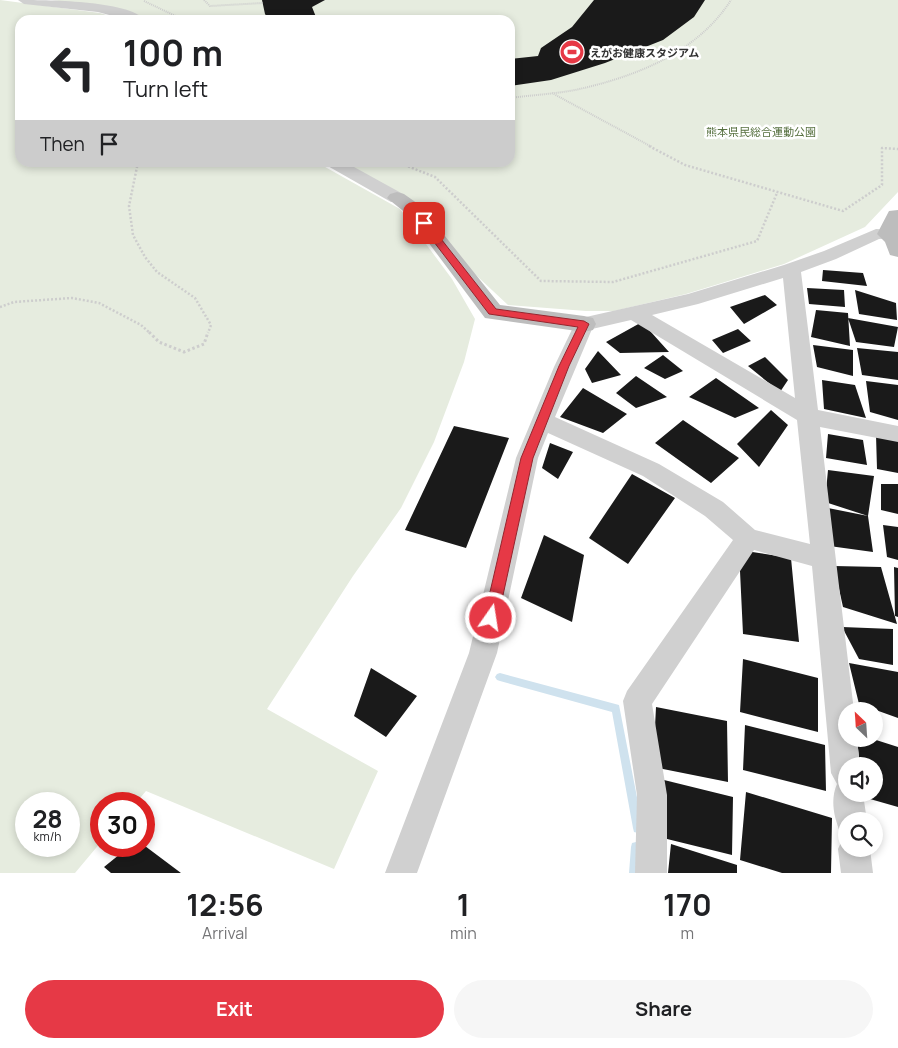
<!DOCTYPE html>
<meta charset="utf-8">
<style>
body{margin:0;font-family:Manrope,"Noto Sans JP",sans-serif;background:#f6f6f6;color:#202124;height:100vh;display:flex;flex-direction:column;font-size:19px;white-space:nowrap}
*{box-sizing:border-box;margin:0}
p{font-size:16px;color:#757577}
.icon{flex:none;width:28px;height:28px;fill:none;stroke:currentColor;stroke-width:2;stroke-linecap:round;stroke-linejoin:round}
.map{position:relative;height:873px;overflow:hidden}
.side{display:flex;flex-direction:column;background:#fff;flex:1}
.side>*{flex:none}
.hud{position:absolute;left:15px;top:15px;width:500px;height:152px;border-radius:15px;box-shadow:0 2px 8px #0003;background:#fff;color:#202124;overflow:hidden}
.needle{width:32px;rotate:335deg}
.controls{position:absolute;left:838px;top:702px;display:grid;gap:10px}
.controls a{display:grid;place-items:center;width:45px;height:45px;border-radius:50%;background:#fff;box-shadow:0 2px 8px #0003;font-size:25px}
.speed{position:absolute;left:15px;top:792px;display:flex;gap:10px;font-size:25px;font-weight:700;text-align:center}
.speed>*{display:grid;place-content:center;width:65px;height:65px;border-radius:50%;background:#fff;box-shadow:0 2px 8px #0003;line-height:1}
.speed small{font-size:12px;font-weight:400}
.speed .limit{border:8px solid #d22;background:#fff;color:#111}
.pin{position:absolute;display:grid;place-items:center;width:42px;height:42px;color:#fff;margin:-21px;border-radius:10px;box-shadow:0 2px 8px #0006}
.me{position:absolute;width:55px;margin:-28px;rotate:13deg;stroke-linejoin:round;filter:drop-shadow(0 0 4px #0008)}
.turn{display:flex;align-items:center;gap:18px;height:105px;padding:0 25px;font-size:22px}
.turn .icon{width:65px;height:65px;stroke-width:2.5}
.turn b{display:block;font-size:35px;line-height:42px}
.then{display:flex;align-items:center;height:48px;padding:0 25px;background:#0003;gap:10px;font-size:19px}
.eta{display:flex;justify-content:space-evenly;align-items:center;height:85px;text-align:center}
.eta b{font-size:30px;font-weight:700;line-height:35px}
.button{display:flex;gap:10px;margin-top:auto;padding:10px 25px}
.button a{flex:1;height:58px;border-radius:30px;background:#e63946;color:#fff;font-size:20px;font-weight:700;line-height:58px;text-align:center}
.button a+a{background:#f6f6f6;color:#202124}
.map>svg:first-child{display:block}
.green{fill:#e6ecdf;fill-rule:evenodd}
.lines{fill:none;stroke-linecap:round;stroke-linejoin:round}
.stream{fill:#cfe2ee;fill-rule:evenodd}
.building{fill:#1a1a1a}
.path-far2{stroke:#cdcdcd;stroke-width:2;stroke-dasharray:1 1;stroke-linecap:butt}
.path-far1{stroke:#cdcdcd;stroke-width:2.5;stroke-dasharray:2 2;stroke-linecap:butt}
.path{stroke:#cdcdcd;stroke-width:3;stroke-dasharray:2.5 2.5;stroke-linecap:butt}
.street{fill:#d0d0d0;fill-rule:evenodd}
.secondary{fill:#bdbdbd;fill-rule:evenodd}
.route{fill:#e63946;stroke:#96252e}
.labels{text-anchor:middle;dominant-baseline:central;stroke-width:5;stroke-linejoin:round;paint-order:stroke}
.far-poi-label{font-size:11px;font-weight:bold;fill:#333;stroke:#fff;text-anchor:start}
.far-park-label{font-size:11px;fill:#56703f;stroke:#fff}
</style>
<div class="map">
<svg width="898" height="873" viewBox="0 0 898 873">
<rect width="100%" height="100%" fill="#fff"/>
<!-- green -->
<path class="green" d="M0,0L100,13L122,20H20V162L318,163L400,209L452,279L475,319L464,362L434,442L401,508L353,576L267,709L378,771L334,869L146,791L135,804H101V842L75,873H0ZM26,804H69V846H26Z
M52,0H898V192L865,227L784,264L686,294L614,311H586L508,305L372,178L346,163L510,162V20H149L111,8Z"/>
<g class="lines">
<!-- stream -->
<path class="stream" d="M500,673L619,705L643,828L642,832L638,833L634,832L633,828L612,712L500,681L497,680L495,677L497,674Z
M636,842L640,843L641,847L639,873H629L631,847L632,843Z"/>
</g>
<!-- building -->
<path class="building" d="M262,0H325L312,7L316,17L330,20H269L265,14Z
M594,0H705L694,17L663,40L605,63L551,80L510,86V59L538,56L541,48L572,27Z
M823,270L863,273L867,286L822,281Z
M807,288L844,290L845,307L809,304Z
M855,290L896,303L897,320L859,314Z
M765,295L777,305L744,324L730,307Z
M816,310L848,313L850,346L811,337Z
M848,318L898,327L894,347L856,342Z
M642,322L669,352L620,353L606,342Z
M738,329L751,341L723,353L712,340Z
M813,345L853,350V376L817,367Z
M857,348L898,352V380L862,375Z
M598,351L621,375L592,383L585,369Z
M663,355L683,371L665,379L644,368Z
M765,357L788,380L780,392L748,366Z
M636,376L667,397L636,408L616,393Z
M716,378L759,408L735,418L689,397Z
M822,380L855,385L866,418L824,409Z
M866,381L898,385V420L870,412Z
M583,388L627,414L603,433L560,417Z
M771,410L788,425L759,467L737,444Z
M683,420L739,458L711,483L655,443Z
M454,426L509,438L466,548L405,530Z
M828,434L863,440L867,465L826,458Z
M876,435L898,440V473L877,469Z
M550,443L573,452L558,479L542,468Z
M828,470L874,476L868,516L873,552L822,545L818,506L868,516L825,502Z
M632,474L675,498L628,564L589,538Z
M881,484H898V514L881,510Z
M883,525L898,527V560L887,557Z
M544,535L584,555L572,622L521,598Z
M739,550L791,558L799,642L743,634Z
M834,566L881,567L897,624L843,607Z
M894,567L898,568V617L895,616Z
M842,627L893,629V665L859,659Z
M743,659L818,678V732L740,712Z
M849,663L898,672V718L859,704Z
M371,668L417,696L386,737L354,716Z
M656,707L727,721L728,782L653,767Z
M745,725L825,745L826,791L743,770Z
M857,739H873L898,747V807L863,797V794H874V766H860Z
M664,780L733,797L732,855L659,837Z
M746,792L832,818L831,873H782L740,860Z
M671,844L737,865V873H668Z
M130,846H145L181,873H111L104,867Z"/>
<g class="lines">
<!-- path-far2 -->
<path class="path-far2" d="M204,0L210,6L263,3
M144,1L184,20
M552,93L652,147
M510,98C532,95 554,94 575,90C635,77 697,53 731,0"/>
<!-- path-far1 -->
<path class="path-far1" d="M649,146L685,165L843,211L882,185V148L898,149
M138,162L129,206L133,235L145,257L157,272L195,298L211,325L208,333
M397,162L435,177L541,281L613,282L757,241L777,193
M0,307L14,302L72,298L99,303L141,325L150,333"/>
<!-- path -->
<path class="path" d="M149,332L159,342L184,352L204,344L208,332"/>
<!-- street -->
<path class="street" d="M18,0C43,0 129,0 145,20H128L98,12L24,4Z
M324,162H345L403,194L405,198L403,202H391L326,165Z
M876,229L894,230L897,234L894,238L879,239L836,259L801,272L818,410L898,426V442L820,427L854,711H846V739H857L860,766H846V794H863L867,821H846V835L840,832C834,817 830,800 837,784L831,773L812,566L754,550L652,704L667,795V873H635L637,795L623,701L627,691L733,540L705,516L643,476L548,433L538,458L497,653L417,873H385L469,653L516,458L554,367L577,319L688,294L784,265L824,251ZM783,278L795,398L652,315L698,304ZM631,320L797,420L810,544L755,530L723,502L659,464L555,417L592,329Z
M846,836V849H870L873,873H841L838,849L843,838Z"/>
<!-- secondary -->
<path class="secondary" d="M397,192L404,194L421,206L500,305L584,316L593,318L596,324L593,330L584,332L485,318L407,214L387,198L390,194Z
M898,210V257L890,255L885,242L877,234L889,211Z"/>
</g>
<!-- route -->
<path class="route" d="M421,221H427L496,309L584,321L589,324L569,366L533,458L498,618L496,622L491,624L486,622L484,618L521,458L559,366L578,327L489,314L421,225Z"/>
<!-- icons -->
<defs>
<symbol id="stadium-disc" viewBox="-11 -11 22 22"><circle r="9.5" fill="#e63946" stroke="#fff"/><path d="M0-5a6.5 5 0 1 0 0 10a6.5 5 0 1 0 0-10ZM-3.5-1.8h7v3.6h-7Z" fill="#fff"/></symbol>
</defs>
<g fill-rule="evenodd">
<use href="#stadium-disc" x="558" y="38" width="28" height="28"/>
</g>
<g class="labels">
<!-- far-poi labels -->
<g class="far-poi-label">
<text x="590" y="52">えがお健康スタジアム</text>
</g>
<!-- far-park labels -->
<g class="far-park-label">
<text x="761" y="131">熊本県民総合運動公園</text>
</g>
</g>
</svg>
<div class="controls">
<a><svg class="needle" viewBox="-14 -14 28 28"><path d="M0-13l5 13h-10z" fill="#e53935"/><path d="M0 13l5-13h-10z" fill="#757577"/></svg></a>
<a><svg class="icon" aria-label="sound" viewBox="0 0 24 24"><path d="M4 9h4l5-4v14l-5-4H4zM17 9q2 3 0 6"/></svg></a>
<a><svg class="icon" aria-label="search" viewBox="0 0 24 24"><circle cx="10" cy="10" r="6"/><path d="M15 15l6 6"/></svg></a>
</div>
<div class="speed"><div>28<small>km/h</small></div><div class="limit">30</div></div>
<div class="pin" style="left:424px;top:223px;background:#d93025"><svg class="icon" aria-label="arrive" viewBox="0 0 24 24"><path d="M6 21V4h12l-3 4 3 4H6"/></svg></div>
<svg class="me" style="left:491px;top:618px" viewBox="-20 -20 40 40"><circle r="17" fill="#e63946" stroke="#fff" stroke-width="3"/><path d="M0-11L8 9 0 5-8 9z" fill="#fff"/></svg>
<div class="hud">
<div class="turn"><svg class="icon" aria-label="left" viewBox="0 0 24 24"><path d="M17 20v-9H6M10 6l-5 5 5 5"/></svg><div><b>100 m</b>Turn left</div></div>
<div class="then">Then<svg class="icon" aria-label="arrive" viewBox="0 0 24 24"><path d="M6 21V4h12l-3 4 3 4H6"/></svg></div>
</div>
</div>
<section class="side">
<div class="eta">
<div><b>12:56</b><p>Arrival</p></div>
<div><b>1</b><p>min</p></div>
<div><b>170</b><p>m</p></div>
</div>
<div class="button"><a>Exit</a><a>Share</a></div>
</section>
